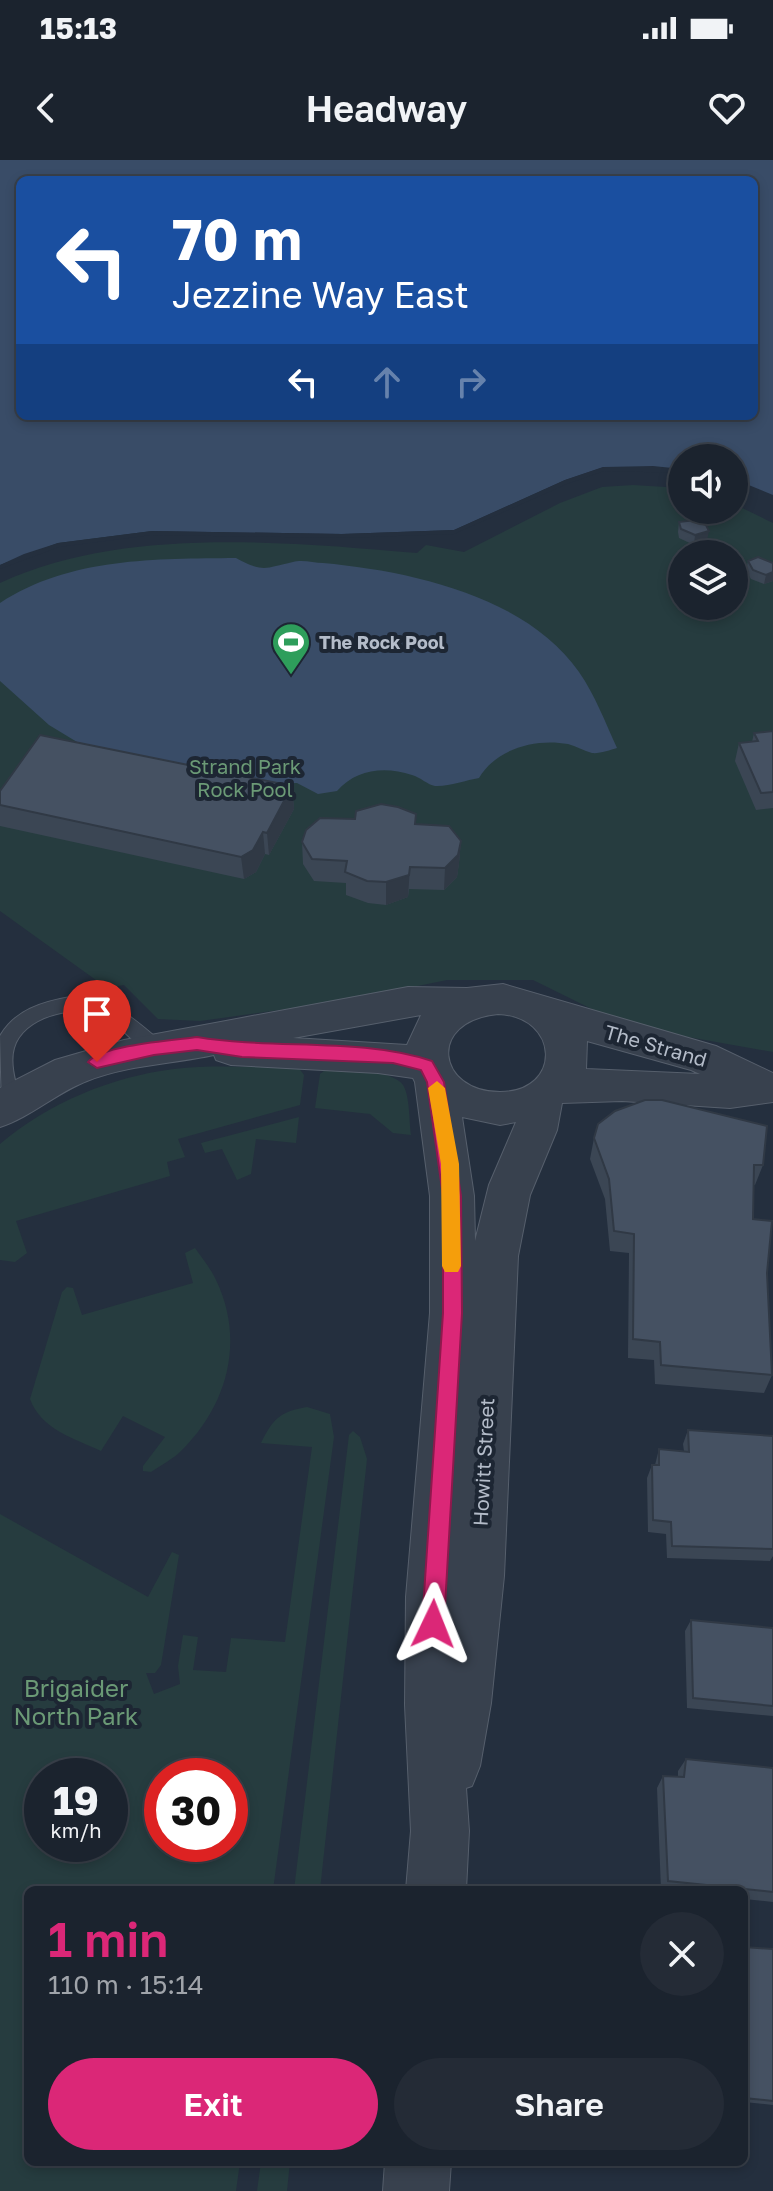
<!DOCTYPE html>
<meta charset="utf-8">
<style>
body{margin:0;font-family:"Golos Text",sans-serif;background:#242b36;color:#f1f3f6;height:100vh;display:flex;flex-direction:column;font-size:30px;white-space:nowrap}
*{box-sizing:border-box;margin:0}
p{font-size:26px;color:#a0a4aa}
.icon{flex:none;width:44px;height:44px;fill:none;stroke:currentColor;stroke-width:2;stroke-linecap:round;stroke-linejoin:round}
.map{position:relative;flex:1;overflow:hidden}
.panel{position:absolute;left:24px;top:1726px;width:724px;height:280px;display:flex;flex-direction:column;background:#1b232e;border-radius:12px;box-shadow:0 4px 12px #0003,0 0 0 2px #39404a}
.panel>*{flex:none}
.banner{position:absolute;left:16px;top:16px;width:742px;height:244px;border-radius:12px;box-shadow:0 4px 12px #0003,0 0 0 2px #39404a;background:#1a4fa0;color:#fff;overflow:hidden}
.buttons{position:absolute;left:668px;top:284px;display:grid;gap:16px}
.buttons a{display:grid;place-items:center;width:80px;height:80px;border-radius:50%;background:#1b232e;box-shadow:0 4px 12px #0003,0 0 0 2px #39404a;font-size:40px}
.speed{position:absolute;left:24px;top:1598px;display:flex;gap:16px;font-size:40px;font-weight:700;text-align:center}
.speed>*{display:grid;place-content:center;width:104px;height:104px;border-radius:50%;background:#1b232e;box-shadow:0 4px 12px #0003,0 0 0 2px #39404a;line-height:1}
.speed small{font-size:20px;font-weight:400}
.speed .limit{border:12px solid #d22;background:#fff;color:#111}
.pin{position:absolute;display:grid;place-items:center;width:68px;height:68px;color:#fff;margin:-82px -34px;border-radius:50% 50% 50% 0;rotate:-45deg;box-shadow:0 0 8px #0007}
.pin .icon{rotate:45deg}
.me{position:absolute;width:88px;margin:-44px;rotate:2deg;stroke-linejoin:round;filter:drop-shadow(0 0 6px #0008)}
.turn{display:flex;align-items:center;gap:28px;height:168px;padding:0 24px;font-size:36px}
.turn .icon{width:104px;height:104px;stroke-width:2.5}
.turn b{display:block;font-size:56px;line-height:68px}
.lanes{display:flex;align-items:center;height:76px;padding:0 24px;background:#0003;justify-content:center;gap:40px;direction:ltr}
.lanes .off{opacity:.35}
.round{display:grid;place-items:center;flex:none;width:84px;height:84px;border-radius:42px;background:#242b36}
.head{display:flex;align-items:center;justify-content:space-between;height:136px;padding:0 24px}
h1{font-size:48px;font-weight:600;line-height:60px;color:#db2777}
.cta{display:flex;gap:16px;margin-top:auto;padding:16px 24px}
.cta a{flex:1;height:92px;border-radius:48px;background:#db2777;color:#fff;font-size:32px;font-weight:600;line-height:92px;text-align:center}
.cta a+a{background:#242b36;color:#f1f3f6}
.status{display:flex;justify-content:space-between;align-items:center;height:56px;padding:0 40px;background:#1b232e;direction:ltr}
.status svg{height:22px;fill:currentColor}
header{display:flex;justify-content:space-between;align-items:center;height:104px;padding:0 24px;background:#1b232e;font-size:36px;font-weight:600}
.map>svg:first-child{display:block}
.green{fill:#263c3f;fill-rule:evenodd}
.water{fill:#394c67;fill-rule:evenodd}
.pier{fill:#242f3e}
.lines{fill:none;stroke-linecap:round;stroke-linejoin:round}
.lane-casing{stroke:#565f6c;stroke-width:2}
.street-casing{stroke:#565f6c;stroke-width:2}
.lane{fill:#38414e;fill-rule:evenodd}
.street{fill:#38414e;fill-rule:evenodd}
.wall{fill:#3b4654}
.shaded-wall{fill:#303945}
.building{fill:#455162;stroke:#303945;stroke-width:2}
.route{fill:#db2777;stroke:#8e194d;stroke-width:2}
.slow{fill:#f59e0b}
.labels{text-anchor:middle;dominant-baseline:central;stroke-width:8;stroke-linejoin:round;paint-order:stroke}
.far-poi-label{font-size:18px;font-weight:bold;fill:#b4bcc9;stroke:#1d2633;text-anchor:start}
.park-label{font-size:20px;fill:#6b9a76;stroke:#1d2633}
.street-label{font-size:20px;fill:#b4bcc9;stroke:#1d2633}
.near-park-label{font-size:24px;fill:#6b9a76;stroke:#1d2633}
</style>
<div class="status"><b>15:13</b><svg viewBox="0 0 49 12"><path d="M0 12V9h3v3zM5 12V6h3v6zM10 12V3h3v9zM15 12V0h3v12zM26 1h20v11H26zM47 4h2v5h-2z"/></svg></div>
<header><svg class="icon" aria-label="back" viewBox="0 0 24 24"><path d="M15 5l-7 7 7 7"/></svg>Headway<svg class="icon" aria-label="heart" viewBox="0 0 24 24"><path d="M12 20l-8-8c-3-5 5-10 8-4 3-6 11-1 8 4z"/></svg></header>
<div class="map">
<svg width="773" height="2031" viewBox="0 0 773 2031">
<rect width="100%" height="100%" fill="#242f3e"/>
<!-- green -->
<path class="green" d="M633,325L682,328V350H734V344L773,363V892L643,869L606,856L533,820H447L339,842L200,861L158,859L124,825L107,828L0,751V423C123,366 285,382 417,393L426,385L464,392L560,343L602,327ZM682,394H734V446H682Z
M298,907L304,915L300,945L178,979L185,997L167,1002L170,1016L16,1061L27,1093L15,1102L0,1100V984C49,943 110,917 174,909C214,904 257,908 298,907Z
M329,907C346,909 393,910 403,925C410,936 409,961 411,975L393,973L370,954L315,948L320,914Z
M299,957L296,983L256,979L251,1014L237,1020L222,989L205,993L201,983Z
M195,1088C202,1098 211,1109 216,1120C245,1180 228,1245 181,1291C173,1299 161,1305 151,1312L143,1311V1306L165,1277L123,1256L101,1291C73,1278 41,1269 30,1239L62,1132L67,1127L73,1128L82,1155L193,1123L185,1093Z
M307,1247L330,1254L334,1277L273,1730H28V2002H240L236,2031H0V1354L148,1437L172,1392L179,1395L161,1505L155,1513H146L154,1534L180,1524L178,1506L183,1475L198,1477L193,1510L226,1512L231,1478L285,1482L312,1287L261,1283C273,1259 279,1252 307,1247ZM42,1616H110V1684H42ZM162,1616H230V1684H162Z
M353,1271L360,1277L367,1299L320,1730H294L349,1275Z
M261,2002H290L287,2031H257Z"/>
<!-- water -->
<path class="water" d="M0,0H773V335L734,319V298H682V309L603,307L565,320L454,370L342,374L152,371L58,383L0,405ZM20,20H754V256H20Z
M236,398C264,413 265,408 293,402C302,399 314,403 323,403C410,411 526,436 579,512C595,535 605,562 617,588C610,590 599,594 592,593C584,591 576,586 568,584C535,578 496,589 479,618C466,620 448,627 435,626C428,625 420,617 412,615C385,606 356,609 337,631L318,634L297,623L265,624L77,582L49,565L0,521V443C70,397 156,399 236,398Z"/>
<!-- pier -->
<path class="pier" d="M653,306L682,309V313L604,311L567,324L454,374L342,378L152,375L59,387L0,409V405L24,394L58,383L152,371L342,374L454,370L565,320L604,307Z"/>
<g class="lines">
<defs>
<path id="lane" d="M70,837C111,837 132,857 161,882L164,888L161,894H147C132,880 118,863 99,855C71,845 23,857 14,888C9,905 17,927 21,943L18,949L10,951L2,949L0,876C15,850 42,842 70,837Z"/>
<path id="street" d="M503,824L716,886L773,913V942L730,948L622,941L562,943L557,970L530,1035L518,1096L504,1416L491,1543L480,1606L472,1626L466,1628L469,1671L466,1730H406L411,1671L405,1545L406,1437L430,1153V1036L415,922L413,918L378,913L231,905L216,900L214,895C172,904 127,905 87,921C56,933 31,957 0,967V928L55,900L124,880L408,827L467,828ZM498,854C560,856 563,932 500,932C437,932 426,861 498,854ZM421,855L407,885L293,878ZM587,881L691,910L700,914L586,909ZM462,957L500,965L516,962L489,1025L475,1081L474,1036Z
M385,2002H451L449,2031H383Z"/>
</defs>
<!-- lane casing -->
<use href="#lane" class="lane-casing"/>
<!-- street casing -->
<use href="#street" class="street-casing"/>
<!-- lane -->
<use href="#lane" class="lane"/>
<!-- street -->
<use href="#street" class="street"/>
</g>
<!-- wall -->
<path class="wall" d="M679,362L707,381L694,385L679,378L678,372Z
M748,401L773,403V421L764,424L751,419L746,411Z
M773,571V648L756,650L735,601L739,583L752,582L754,573Z
M292,626L294,649L269,695L265,694L256,712L244,719L0,666V631Z
M355,659L416,664L461,681L459,703L457,717L444,730L409,729L408,737L386,745L368,743L346,735V723L314,721L303,704L302,682Z
M594,978L763,1005L755,1025H754L753,1059L767,1113L772,1215L764,1233L655,1224L654,1200L628,1198L629,1093L610,1091L605,1039L590,999Z
M688,1270L773,1276V1396L770,1401L667,1398L666,1374L648,1372L647,1318L652,1305H655L659,1289L684,1291L683,1284Z
M691,1460L773,1468V1556L687,1548L685,1471Z
M686,1599L773,1608V1742L744,1739V1730H661L657,1628L663,1616L678,1617V1611Z
M744,1787L773,1789V1945L744,1942Z"/>
<!-- shaded-wall -->
<path class="shaded-wall" d="M709,371L707,381L694,385L695,375Z
M773,412V421L764,424L766,415Z
M292,626L294,649L269,695L267,673Z
M263,672L265,694L256,712L244,719L241,697Z
M461,681L459,703L457,717L444,730L445,708Z
M410,707L408,737L386,745V722Z"/>
<!-- building -->
<path class="building" d="M695,360L706,365L709,371L695,375L681,369L679,362Z
M758,397L773,403V412L766,415L753,410L748,401Z
M773,571V632L761,633L739,583L758,581L754,573Z
M40,575L292,626L267,673L263,672L253,690L241,697L0,645V631Z
M381,644L398,647L416,654L415,664L449,666L461,681L458,695L445,708L410,707L409,715L386,722L367,721L345,712L347,701L312,699L302,682L306,670L320,658L355,659L356,651Z
M645,940H662L767,966L763,1005H754L753,1059L772,1061L767,1113L772,1215L661,1205L660,1182L633,1179L634,1074L614,1071L609,1019L594,978L598,964L615,951Z
M688,1270L773,1276V1389L672,1386L671,1362L653,1360L652,1305H659V1289L689,1292Z
M691,1460L773,1468V1546L693,1538Z
M686,1599L773,1608V1732L668,1721L663,1616L684,1617Z
M744,1787L773,1789V1941L744,1938Z"/>
<!-- route -->
<path class="route" d="M197,877C274,890 359,877 432,901L444,922L461,1036L462,1153L444,1464L441,1472L433,1475L425,1472L422,1464L443,1153V1036L427,922L421,910L393,903L242,897L197,890L154,895L97,908L88,902C101,885 175,880 197,877Z"/>
<!-- slow -->
<path class="slow" d="M437,921L445,928L459,1004L461,1106L458,1112H445L442,1106L441,1004L428,928Z"/>
<!-- icons -->
<defs>
<symbol id="stadium-pin" viewBox="-11 -11 22 30"><path d="M0 17L-7.5 6A9.5 9.5 0 1 1 7.5 6Z" fill="#2e9e5b" stroke="#1d2633"/><path d="M0-5a6.5 5 0 1 0 0 10a6.5 5 0 1 0 0-10ZM-3.5-1.8h7v3.6h-7Z" fill="#fff"/></symbol>
</defs>
<g fill-rule="evenodd">
<use href="#stadium-pin" x="269" y="460" width="44" height="60"/>
</g>
<g class="labels">
<!-- far-poi labels -->
<g class="far-poi-label">
<text x="319" y="482">The Rock Pool</text>
</g>
<!-- park labels -->
<g class="park-label">
<text x="245" y="606">Strand Park<tspan x="245" dy="23">Rock Pool</tspan></text>
</g>
<!-- street labels -->
<g class="street-label">
<text transform="translate(656 885) rotate(16)">The Strand</text>
<text transform="translate(483 1302) rotate(-87)">Howitt Street</text>
</g>
<!-- near-park labels -->
<g class="near-park-label">
<text x="76" y="1527">Brigaider<tspan x="76" dy="28">North Park</tspan></text>
</g>
</g>
</svg>
<div class="buttons">
<a><svg class="icon" aria-label="sound" viewBox="0 0 24 24"><path d="M4 9h4l5-4v14l-5-4H4zM17 9q2 3 0 6"/></svg></a>
<a><svg class="icon" aria-label="layers" viewBox="0 0 24 24"><path d="M12 4l9 5-9 5-9-5zM3 14l9 5 9-5"/></svg></a>
</div>
<div class="speed"><div>19<small>km/h</small></div><div class="limit">30</div></div>
<div class="pin" style="left:97px;top:902px;background:#d93025"><svg class="icon" aria-label="arrive" viewBox="0 0 24 24"><path d="M6 21V4h12l-3 4 3 4H6"/></svg></div>
<svg class="me" style="left:433px;top:1464px" viewBox="-20 -20 40 40"><path d="M0-17L14 15 0 8-14 15z" fill="#db2777" stroke="#fff" stroke-width="4"/></svg>
<div class="banner">
<div class="turn"><svg class="icon" aria-label="left" viewBox="0 0 24 24"><path d="M17 20v-9H6M10 6l-5 5 5 5"/></svg><div><b>70 m</b>Jezzine Way East</div></div>
<div class="lanes"><svg class="icon" aria-label="left" viewBox="0 0 24 24"><path d="M17 20v-9H6M10 6l-5 5 5 5"/></svg><svg class="icon off" aria-label="ahead" viewBox="0 0 24 24"><path d="M12 20V5M6 11l6-6 6 6"/></svg><svg class="icon off" aria-label="right" viewBox="0 0 24 24"><path d="M7 20v-9h11M14 6l5 5-5 5"/></svg></div>
</div>
<section class="panel">
<div class="head"><div><h1>1 min</h1><p>110 m · 15:14</p></div><a class="round"><svg class="icon" aria-label="close" viewBox="0 0 24 24"><path d="M6 6l12 12M18 6L6 18"/></svg></a></div>
<div class="cta"><a>Exit</a><a>Share</a></div>
</section>
</div>
